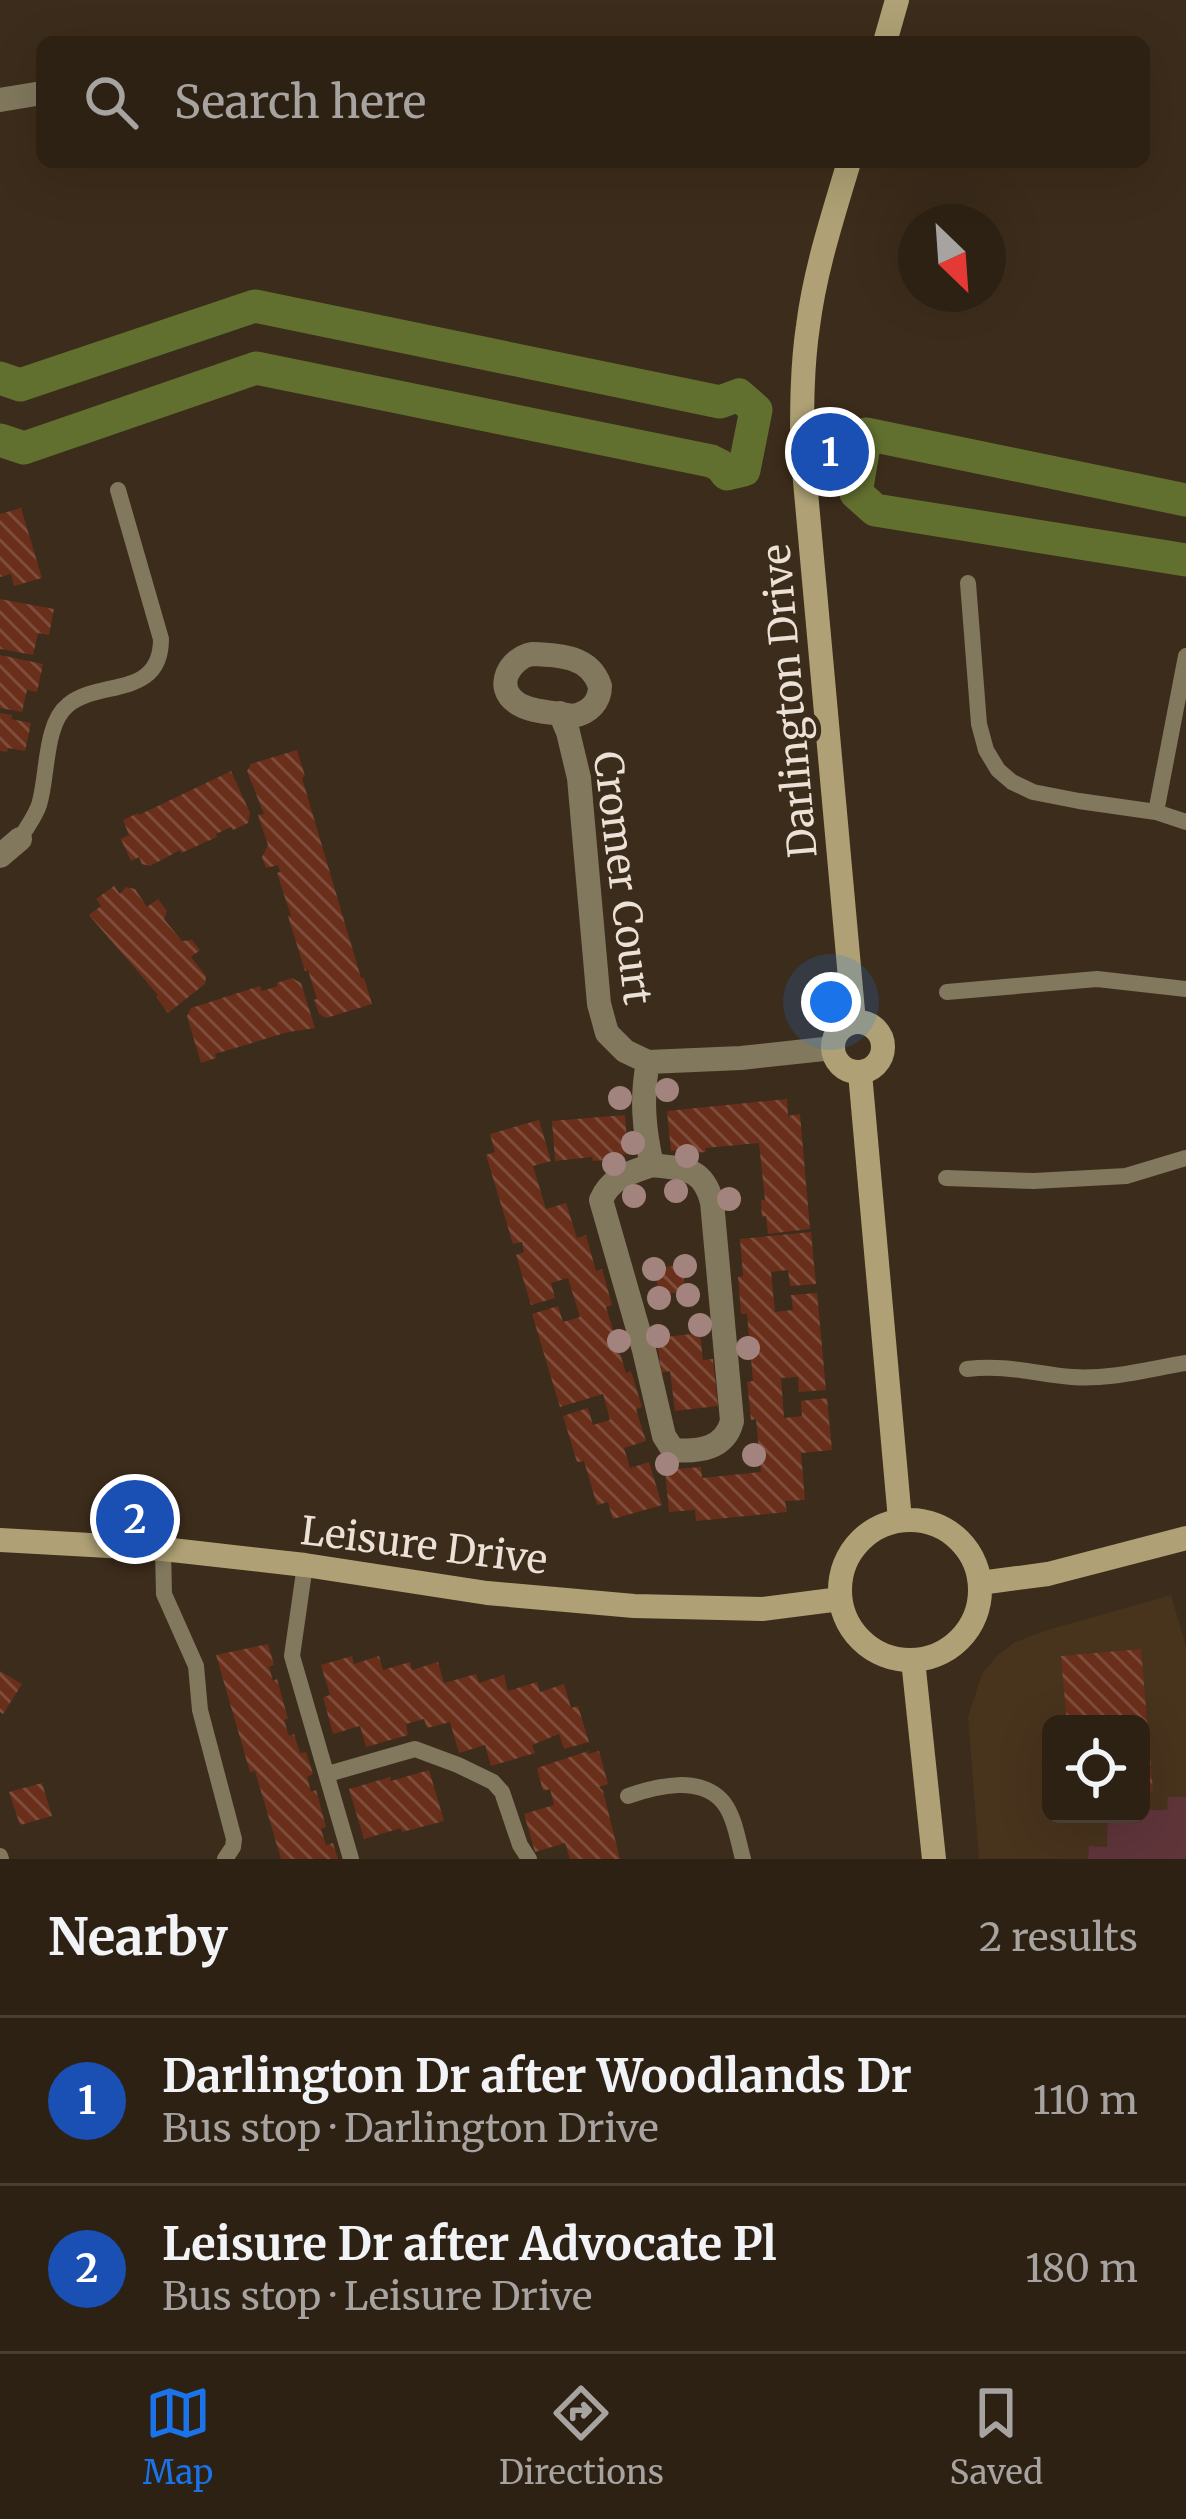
<!DOCTYPE html>
<meta charset="utf-8">
<style>
:root{--surface:#2d2114;--page:#35291d;--text:#f1f3f6;--muted:#a7a3a0;--line:#483e34;--accent:#1a73e8}
body{margin:0;font-family:Merriweather,serif;background:var(--page);color:var(--text)}
.controls{position:absolute;right:36px;bottom:36px;display:grid;overflow:hidden;border-radius:18px;box-shadow:0 12px 48px #0002}
.controls button{width:108px;height:108px;display:grid;place-items:center;padding:0;border:0;border-bottom:3px solid var(--line);background:var(--surface);color:var(--text);font:60px sans-serif}
.compass{position:absolute;left:898px;top:204px;width:108px;height:108px;border-radius:50%;background:var(--surface);box-shadow:0 12px 48px #0002;rotate:155deg}
.you{position:absolute;left:831px;top:1002px;width:42px;height:42px;margin:-30px;border:9px solid #fff;border-radius:50%;background:#1a73e8;box-shadow:0 0 0 18px #1a73e833}
.badge{display:grid;place-items:center;width:78px;height:78px;border-radius:50%;background:var(--accent);color:#fff;font-size:39px;font-weight:700}
.pin{position:absolute;translate:-50% -50%;border:6px solid #fff;box-shadow:0 3px 12px #0006}
.list{margin:0;padding:0;list-style:none}
h2{display:flex;justify-content:space-between;align-items:center;height:156px;margin:0;padding:0 48px;font-size:51px}
h2 small{font-size:39px;font-weight:400;color:var(--muted)}
.list li{display:grid;grid-template-columns:78px 1fr auto;gap:36px;align-items:center;box-sizing:border-box;height:168px;padding:0 48px;border-top:3px solid var(--line)}
.list b{display:block;font-size:45px;white-space:nowrap}
.list p{margin:0;font-size:39px;white-space:nowrap;color:var(--muted)}
.list em{font-size:39px;font-style:normal;color:var(--muted)}
.icon{flex:none;width:66px;height:66px;fill:none;stroke:currentColor;stroke-width:2;stroke-linecap:round;stroke-linejoin:round}
.map{position:relative;flex:none;width:1186px;height:1859px;overflow:hidden}
.search{position:absolute;background:var(--surface);box-shadow:0 12px 48px #0002;left:36px;right:36px;top:36px;height:132px;display:flex;align-items:center;gap:30px;box-sizing:border-box;padding:0 42px;border-radius:18px;color:var(--muted);font-size:45px}
.sheet{height:492px;background:var(--surface)}
nav{display:flex;justify-content:space-around;align-items:center;box-sizing:border-box;height:168px;border-top:3px solid var(--line);background:var(--surface);font-size:33px;color:var(--muted)}
nav a{display:grid;justify-items:center;gap:6px}
nav .on{color:var(--accent)}
.map>svg:first-child{display:block}
</style>
<div class="map">
<svg width="1186" height="1859" viewBox="0 0 1186 1859">
<defs>
<pattern id="building-back-hatch" width="6" height="6" patternUnits="userSpaceOnUse" patternTransform="scale(3)"><rect width="6" height="6" fill="#6a2f1a"/><path d="M-1 5l2 2M0 0l6 6M5-1l2 2" fill="none" stroke="#7f4d3b"/></pattern>
</defs>
<rect width="100%" height="100%" fill="#3c2c1b"/>
<path fill="#48331d" fill-rule="evenodd" d="M1171 1595 1186 1646V1859H979L968 1717 982 1674 998 1655 1015 1642 1047 1630ZM1051 1724H1141V1814H1051Z"/>
<path fill="#5f353a" d="M1168 1797H1186V1859H1088L1089 1846 1107 1847 1108 1814H1141V1810H1167Z"/>
<g fill="none" stroke-linecap="round" stroke-linejoin="round">
<path stroke="#62702f" stroke-width="33" d="M0 378 20 385 255 306 720 402 739 395 756 410 744 470 727 474 721 466 711 461 256 368 24 448 0 440
M1186 500 866 434 856 493 875 510 1186 560"/>
</g>
<path fill="url(#building-back-hatch)" d="M21 508 42 578 14 586 11 574 0 577V514Z
M0 599 54 609 49 635 38 633 33 655 0 649Z
M0 655 43 664 37 692 27 690 22 712 0 708Z
M0 713 12 715 11 719 31 723 25 751 8 748 7 752 0 751Z
M297 750 305 776 302 778 361 978H364L372 1004 326 1018 319 1014 314 1000 317 999 308 970 305 971 288 916H291L277 873 280 872 278 865 266 868 262 857 268 845 258 815 264 814 247 771 251 764Z
M231 771 250 813 248 823 233 830 231 827 216 834 217 837 181 853 180 850 150 866 142 864 139 857 131 861 121 839 129 835 123 820 138 813 139 815Z
M114 886 120 894 126 887 135 889 147 907 158 899 167 911 164 919 182 941 192 940 200 950 191 957 206 976 205 984 168 1013 156 997 158 995 89 915 101 906 96 899Z
M292 978 301 983 315 1028 288 1032 215 1054 216 1058 201 1063 187 1016 191 1008 260 986 262 991 278 986 277 983Z
M787 1099 788 1116 800 1114 810 1229 768 1234 766 1216 762 1217 761 1200H765L759 1143 705 1148 706 1152 691 1153 690 1149 671 1151 667 1111Z
M625 1115 628 1154 608 1156V1160L593 1161 592 1157 555 1161 552 1121Z
M539 1120 551 1161 533 1166 546 1209 566 1203 577 1238 586 1235 596 1271 602 1269 612 1305 606 1307 626 1373 631 1371 642 1407 636 1409 646 1441 624 1448 630 1468 649 1462 662 1505 613 1519 608 1502 597 1505 584 1461 577 1462 563 1416 588 1408 593 1425 610 1420 603 1394 560 1407 532 1314 558 1306 563 1322 580 1317 568 1278 551 1283 555 1298 531 1305 516 1255 524 1252 522 1242 513 1244 486 1155 495 1152 490 1134Z
M811 1232 816 1284 790 1286 788 1270 771 1272 775 1312 793 1310 791 1295 817 1293 826 1390 799 1392 798 1377 781 1378 784 1418 802 1416 801 1401 827 1398 832 1450 801 1453 805 1500 785 1501 787 1512 696 1521 695 1510 669 1512 665 1470 701 1467 702 1478 761 1472 756 1419 751 1420 749 1400 747 1382 753 1381 747 1314H741L740 1300 738 1277 743 1276 740 1239Z
M683 1265 685 1292 658 1294 656 1268Z
M700 1333 703 1360 713 1359 718 1406 675 1411 670 1371 661 1373 657 1338Z
M268 1644 274 1665 269 1667 273 1681 277 1679 288 1719 284 1720 289 1736 294 1734 300 1753 306 1752 313 1774 307 1777 311 1792 316 1790 326 1827 321 1829 326 1845 333 1843 338 1859H281L255 1771 250 1772 216 1655Z
M1141 1649 1153 1791 1141 1792V1724H1067L1061 1656Z
M352 1656 354 1664 379 1656 383 1670 410 1662 412 1670 438 1662 444 1683 476 1674 479 1683 504 1675 508 1691 537 1682 540 1692 564 1684 571 1708 578 1706 589 1742 564 1749 559 1734 532 1745 535 1753 491 1766 485 1745 459 1753 450 1722 427 1728 424 1719 406 1724 408 1735 366 1747 360 1726 333 1734 323 1697 330 1695 321 1665Z
M0 1671 22 1684 3 1714 0 1712Z
M588 1751V1754L599 1751 608 1784 599 1787 603 1791 620 1859H570L565 1843 535 1852 524 1814 554 1805 550 1789 543 1791 537 1768Z
M429 1770 444 1821 402 1832 401 1828 364 1839 349 1789 390 1777 391 1781Z
M42 1783 52 1816 20 1825 9 1792Z"/>
<g fill="none" stroke-linecap="round" stroke-linejoin="round">
<path stroke="#81785d" stroke-width="16" d="M968 583 979 724 986 750 998 770 1012 782 1033 792 1079 801 1156 812 1186 822
M1156 812 1186 656
M20 839C26 828 35 817 39 805 48 777 44 724 68 705 99 679 161 699 161 639L118 490
M947 992 1097 979 1186 989
M946 1178 1034 1181 1126 1176 1186 1158
M967 1369C1007 1364 1034 1374 1072 1377 1109 1380 1149 1369 1186 1363
M163 1549 164 1594 196 1666 200 1710 234 1839 233 1847 225 1859
M305 1565 292 1656 351 1859
M328 1774 415 1749 458 1765 493 1782 502 1792 520 1845 529 1859
M628 1796C657 1786 700 1775 723 1802 735 1817 738 1841 743 1859
M0 1856 1 1859"/>
<path stroke="#81785d" stroke-width="24" d="M0 100 42 93
M532 654C560 655 590 656 600 686 600 702 589 713 573 716 557 712 531 713 517 703 493 687 510 658 532 654Z
M560 713 568 732 579 778 599 1004 607 1033 625 1051 648 1062 741 1058 833 1048
M0 856 20 839
M648 1062C641 1098 644 1130 652 1165
M652 1165C684 1169 703 1167 712 1202L732 1421C725 1449 699 1452 673 1450L664 1436 644 1350 601 1200C611 1177 630 1173 652 1165Z"/>
<path stroke="#afa175" stroke-width="24" d="M885 42 897 0
M849 162C833 216 815 270 808 326 802 366 802 407 802 448L854 1022
M833 1047a25 25 0 1 1 50 0a25 25 0 1 1-50 0Z
M860 1073 900 1520
M840 1590a70 70 0 1 1 140 0a70 70 0 1 1-140 0Z
M0 1540 163 1549 305 1565 487 1593 634 1606 762 1609 840 1599
M980 1583 1048 1574 1186 1538
M913 1660 934 1859"/>
</g>
<g fill="#a2837d">
<circle cx="667" cy="1090" r="12"/>
<circle cx="620" cy="1098" r="12"/>
<circle cx="633" cy="1143" r="12"/>
<circle cx="687" cy="1156" r="12"/>
<circle cx="614" cy="1164" r="12"/>
<circle cx="676" cy="1191" r="12"/>
<circle cx="634" cy="1196" r="12"/>
<circle cx="729" cy="1199" r="12"/>
<circle cx="685" cy="1266" r="12"/>
<circle cx="654" cy="1269" r="12"/>
<circle cx="688" cy="1295" r="12"/>
<circle cx="659" cy="1298" r="12"/>
<circle cx="700" cy="1325" r="12"/>
<circle cx="658" cy="1336" r="12"/>
<circle cx="619" cy="1341" r="12"/>
<circle cx="748" cy="1348" r="12"/>
<circle cx="754" cy="1455" r="12"/>
<circle cx="667" cy="1464" r="12"/>
</g>
<g text-anchor="middle" stroke-width="10" stroke-linejoin="round" paint-order="stroke">
<g font-size="39" fill="#ebe1d6" stroke="#3c2c1b">
<text transform="translate(789 701) rotate(-95)" y="14">Darlington Drive</text>
<text transform="translate(623 878) rotate(83)" y="14">Cromer Court</text>
<text transform="translate(424 1545) rotate(7)" y="14">Leisure Drive</text>
</g>
</g>
</svg>
<div class="controls">
<button><svg class="icon" aria-label="locate" viewBox="0 0 24 24"><circle cx="12" cy="12" r="6"/><path d="M12 2v4M12 18v4M2 12h4M18 12h4"/></svg></button>
</div>
<svg class="compass" viewBox="-18 -18 36 36"><path d="M0-13l5 13h-10z" fill="#e53935"/><path d="M0 13l5-13h-10z" fill="#a7a3a0"/></svg>
<div class="you"></div>
<div class="pin badge" style="left:830px;top:452px;background:#1a4fb4">1</div>
<div class="pin badge" style="left:135px;top:1519px;background:#1a4fb4">2</div>
<div class="search"><svg class="icon" aria-label="search" viewBox="0 0 24 24"><circle cx="10" cy="10" r="6"/><path d="M15 15l6 6"/></svg>Search here</div>
</div>
<section class="sheet">
<h2>Nearby<small>2 results</small></h2>
<ul class="list">
<li><span class="badge" style="background:#1a4fb4">1</span><div><b>Darlington Dr after Woodlands Dr</b><p>Bus stop · Darlington Drive</p></div><em>110 m</em></li>
<li><span class="badge" style="background:#1a4fb4">2</span><div><b>Leisure Dr after Advocate Pl</b><p>Bus stop · Leisure Drive</p></div><em>180 m</em></li>
</ul>
</section>
<nav>
<a class="on"><svg class="icon" aria-label="map" viewBox="0 0 24 24"><path d="M3 6l6-2 6 2 6-2v14l-6 2-6-2-6 2zM9 4v14M15 6v14"/></svg>Map</a>
<a><svg class="icon" aria-label="directions" viewBox="0 0 24 24"><path d="M12 3l9 9-9 9-9-9zM9 14v-3h6M13 9l2 2-2 2"/></svg>Directions</a>
<a><svg class="icon" aria-label="saved" viewBox="0 0 24 24"><path d="M7 4h10v16l-5-4-5 4z"/></svg>Saved</a>
</nav>
